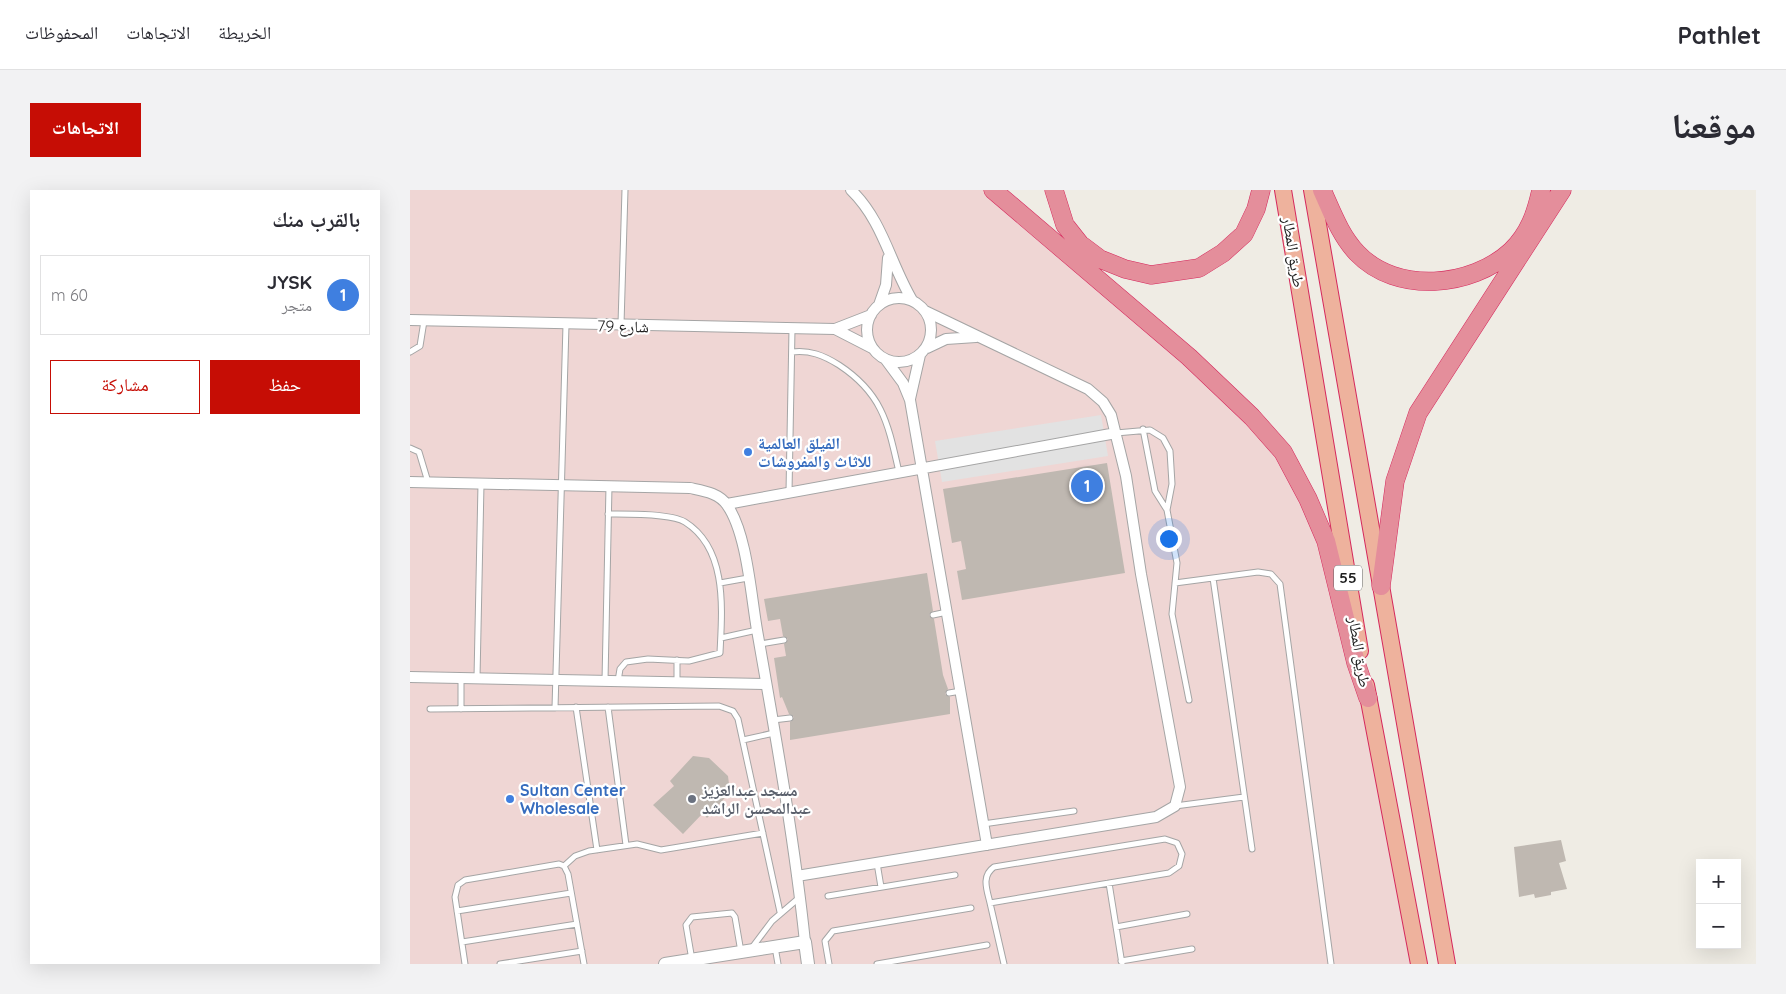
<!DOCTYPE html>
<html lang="ar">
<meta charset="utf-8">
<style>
:root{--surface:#fff;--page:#f2f2f3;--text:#2b2b33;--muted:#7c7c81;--line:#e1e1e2;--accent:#c60d05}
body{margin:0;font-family:Quicksand,"Noto Naskh Arabic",sans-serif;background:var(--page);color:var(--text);direction:rtl}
.controls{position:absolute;right:15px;bottom:15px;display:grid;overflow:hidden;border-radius:0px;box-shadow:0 5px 20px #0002}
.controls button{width:45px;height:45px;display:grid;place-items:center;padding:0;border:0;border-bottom:1px solid var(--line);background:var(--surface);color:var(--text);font:25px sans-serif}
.you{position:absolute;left:758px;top:348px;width:18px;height:18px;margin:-12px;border:4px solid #fff;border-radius:50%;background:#1a73e8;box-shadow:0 0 0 8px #1a73e833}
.badge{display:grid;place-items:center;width:32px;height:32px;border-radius:50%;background:var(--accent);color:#fff;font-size:16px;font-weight:700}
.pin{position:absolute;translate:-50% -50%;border:2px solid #fff;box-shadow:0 1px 5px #0006}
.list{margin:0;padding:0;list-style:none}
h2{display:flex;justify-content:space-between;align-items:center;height:65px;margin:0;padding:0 20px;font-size:21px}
h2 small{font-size:16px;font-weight:400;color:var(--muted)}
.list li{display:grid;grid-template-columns:32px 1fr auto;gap:15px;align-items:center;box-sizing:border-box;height:80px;margin:0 10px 10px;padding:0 10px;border:1px solid var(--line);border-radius:0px}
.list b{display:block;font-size:19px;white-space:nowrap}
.list p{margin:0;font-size:16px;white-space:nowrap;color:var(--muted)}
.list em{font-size:16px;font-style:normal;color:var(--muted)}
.actions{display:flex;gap:10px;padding:15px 20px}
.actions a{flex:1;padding:11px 0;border:1px solid var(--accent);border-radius:0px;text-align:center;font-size:18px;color:var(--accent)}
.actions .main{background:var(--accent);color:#fff}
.map{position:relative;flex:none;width:1346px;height:774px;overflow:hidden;direction:ltr;border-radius:0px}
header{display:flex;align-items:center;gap:30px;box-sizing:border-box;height:70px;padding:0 25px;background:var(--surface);border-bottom:1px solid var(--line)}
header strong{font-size:24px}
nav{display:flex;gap:28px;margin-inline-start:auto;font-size:18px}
.intro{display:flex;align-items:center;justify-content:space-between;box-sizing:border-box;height:120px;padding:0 30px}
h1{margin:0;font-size:35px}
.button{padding:12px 22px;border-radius:0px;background:var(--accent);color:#fff;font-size:18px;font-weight:700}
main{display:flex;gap:30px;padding:0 30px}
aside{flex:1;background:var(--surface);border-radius:0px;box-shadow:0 5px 20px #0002}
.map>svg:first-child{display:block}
</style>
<header>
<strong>Pathlet</strong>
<nav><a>الخريطة</a><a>الاتجاهات</a><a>المحفوظات</a></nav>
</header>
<div class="intro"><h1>موقعنا</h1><a class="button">الاتجاهات</a></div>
<main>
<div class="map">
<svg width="1346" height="774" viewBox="0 0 1346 774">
<rect width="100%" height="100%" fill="#efece4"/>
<path fill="#efd6d4" d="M0 0H583L842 227 916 351 1009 774H0Z"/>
<path fill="#e2e2e2" d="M691 225 698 266 532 292 525 251Z"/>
<path fill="#bfb8b1" d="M697 273 715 383 552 410 547 381 556 379 551 351 542 353 533 299Z
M517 383 523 421 519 425 524 429 533 485 538 499 535 504 540 507V524L380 550V532L384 527 379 524 372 507 370 508 364 468 376 466 374 454 378 449 373 446 370 429 358 431 354 409Z
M283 566 299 568 318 586 320 602 297 628 293 623 273 644 243 615 264 596 260 591Z
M1151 650 1156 671 1149 673 1157 699 1141 702V705L1125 708 1124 704 1109 707 1104 657Z"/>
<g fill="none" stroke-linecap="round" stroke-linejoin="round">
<g stroke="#a5a5a5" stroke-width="7">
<path id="service" d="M211 134 215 0
M0 162 10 156 14 131
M382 162C400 160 413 165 429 175 473 204 478 234 489 282
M733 239 745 301 757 320
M706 243 740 240 753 248 760 261 762 294 757 320 767 373 762 424 779 510
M0 258 9 262 18 292
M379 302 382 139
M198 324C216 324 260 323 275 332 318 359 312 420 310 463L279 471 238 469 216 472 210 479 208 491
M803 388 842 659
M310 393 338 388
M765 393 848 382 861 384 870 394 921 774
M523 425 537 422
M311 448 347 440
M350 454 374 450
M267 470V492
M67 488 71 294
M195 491 199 296
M539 503 551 501
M166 517 187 660
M198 517 216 655
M145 518 156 135
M20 519 309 516 323 521 328 529 370 722
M51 519V488
M363 530 380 528
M333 550 364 543
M765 616 834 607
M573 634 664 621
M755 649 767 653 772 664 769 676 759 683 580 713C577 700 571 686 584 677Z
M467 673 471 697
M154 676 165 666 179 661 227 654 251 660 353 643
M699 693 712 774
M418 706 545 685
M580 713 594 774
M47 721 161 703
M706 737 777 724
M52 752 167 734
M365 757 368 774
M341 759 362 731 390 707
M282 770 276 735 282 727 322 723 325 727 331 762
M711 771 782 759
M55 774 45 707 48 695 55 690 149 674 154 676 158 684 174 774
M90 774 172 761
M419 774 415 751 423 741 561 718
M467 774 577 755"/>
</g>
<g stroke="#a5a5a5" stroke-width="12">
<path id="minor" d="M441 0C473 31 480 73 502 110
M457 140a32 32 0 1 1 64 0a32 32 0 1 1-64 0Z
M469 115 476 95 478 68
M0 130 425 139 461 125
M425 139 462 158
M517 158 536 149 566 147
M476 170 493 193 500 210 577 655
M500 209 510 165
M0 292 280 298C294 301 309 303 317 315 337 343 341 406 347 440 365 543 384 647 395 752
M317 314 706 243
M0 487 356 494
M387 686 746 627 765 616 770 597 731 384 716 286 701 225 693 212 678 199 515 121"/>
</g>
<g stroke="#a5a5a5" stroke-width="14">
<path id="tertiary" d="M255 774 395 752 398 774"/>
</g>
<g stroke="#d5295d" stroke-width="18">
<path id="trunk" d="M873 0 950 461
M902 0 1037 774
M956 495 1009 774"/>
</g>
<g stroke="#d5295d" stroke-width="19">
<path id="motorway" d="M583 0 779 167 842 227 873 262 898 309 916 351 946 473 958 508
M644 0 655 35 670 54 690 69 715 79 741 85 789 78 813 63 834 44 846 19 851 0
M912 0C922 22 930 45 947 63 987 105 1062 97 1101 61 1119 44 1126 23 1131 0
M971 396 985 291 1008 223 1152 0"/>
</g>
<use href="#service" stroke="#fff" stroke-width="5"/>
<use href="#minor" stroke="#fff" stroke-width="10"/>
<use href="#tertiary" stroke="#fff" stroke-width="12"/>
<use href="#trunk" stroke="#eeb29d" stroke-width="16"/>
<use href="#motorway" stroke="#e48e9b" stroke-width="18"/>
</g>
<g fill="#3f7fe0" stroke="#fff" stroke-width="2">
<circle cx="338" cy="262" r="5"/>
<circle cx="100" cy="609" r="5"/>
</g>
<circle fill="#6b7280" stroke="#fff" stroke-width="2" cx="282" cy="609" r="5"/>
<g text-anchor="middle" stroke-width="4.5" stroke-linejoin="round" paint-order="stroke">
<rect fill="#fff" stroke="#626262" stroke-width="1" x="924" y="375.5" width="28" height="25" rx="4"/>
<g font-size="15" font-weight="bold" fill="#1e1e1e">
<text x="938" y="393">55</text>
</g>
<g font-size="16" fill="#1e1e1e" stroke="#fff">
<text transform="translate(884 62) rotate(81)" y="6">طريق المطار</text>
<text transform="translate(213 136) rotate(1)" y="6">شارع 79</text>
<text transform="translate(950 462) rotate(81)" y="6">طريق المطار</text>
</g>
<g font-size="16" font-weight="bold" fill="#366cbe" stroke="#fff" text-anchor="start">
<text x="348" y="259">الفيلق العالمية<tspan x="348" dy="18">للاثاث والمفروشات</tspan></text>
<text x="110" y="606">Sultan Center<tspan x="110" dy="18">Wholesale</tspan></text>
</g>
<g font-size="16" font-weight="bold" fill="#5b616d" stroke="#fff" text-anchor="start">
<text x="292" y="606">مسجد عبدالعزيز<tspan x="292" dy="18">عبدالمحسن الراشد</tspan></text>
</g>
</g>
</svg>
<div class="controls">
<button>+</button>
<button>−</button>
</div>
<div class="you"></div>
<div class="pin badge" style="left:677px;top:296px;background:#3f7fe0">1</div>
</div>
<aside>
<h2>بالقرب منك<small></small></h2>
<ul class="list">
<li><span class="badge" style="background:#3f7fe0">1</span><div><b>JYSK</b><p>متجر</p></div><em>60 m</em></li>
</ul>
<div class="actions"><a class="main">حفظ</a><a>مشاركة</a></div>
</aside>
</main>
